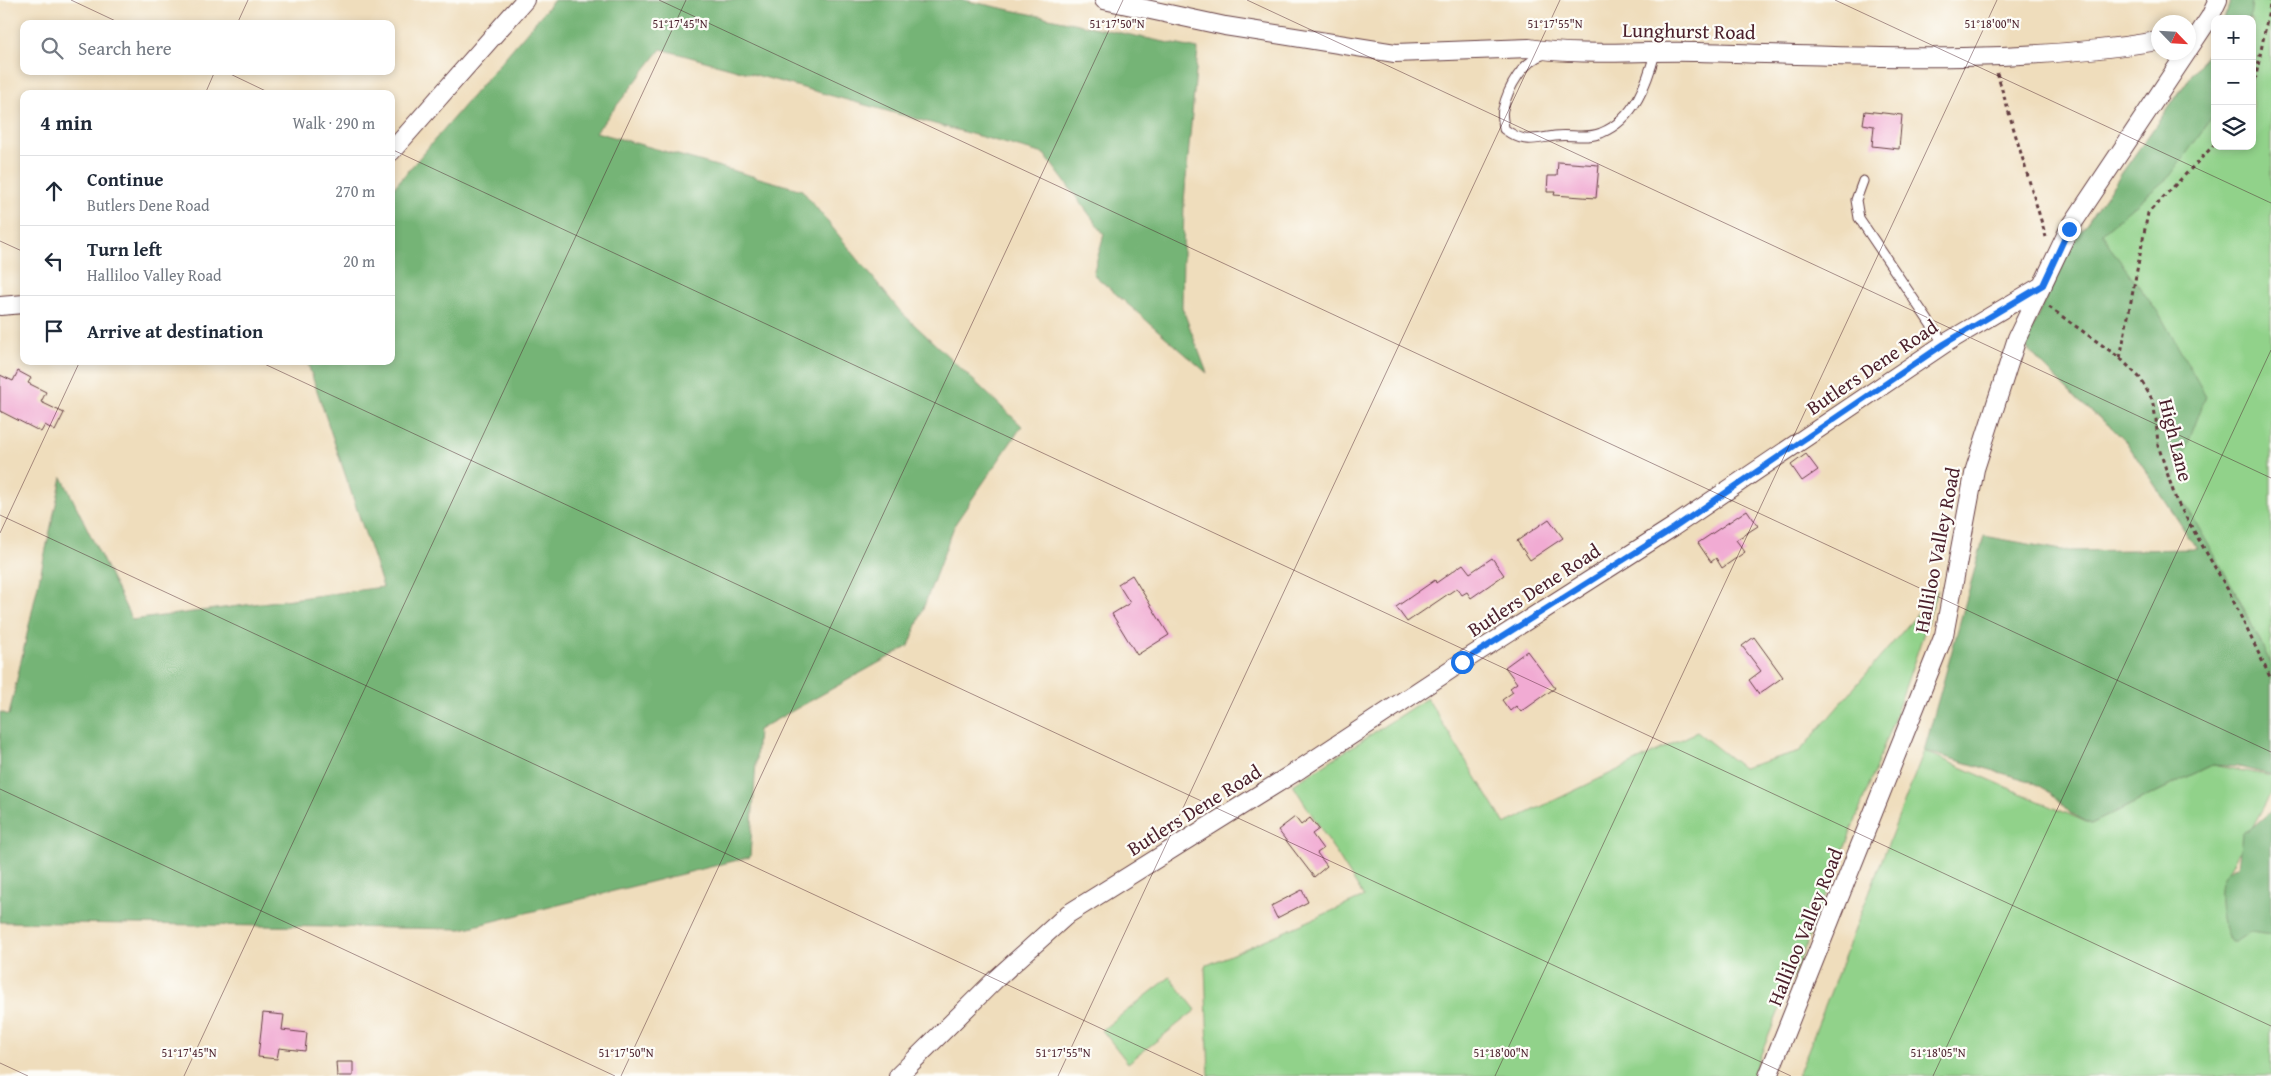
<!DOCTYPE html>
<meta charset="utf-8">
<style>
:root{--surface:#fff;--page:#f6f6f7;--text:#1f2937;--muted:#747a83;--line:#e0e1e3}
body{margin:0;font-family:"Gentium Book Plus",serif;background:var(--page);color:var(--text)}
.controls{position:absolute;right:15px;top:15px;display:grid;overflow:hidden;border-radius:10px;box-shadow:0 2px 8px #0003}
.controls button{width:45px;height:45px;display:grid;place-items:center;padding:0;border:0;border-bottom:1px solid var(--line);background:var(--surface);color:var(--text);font:25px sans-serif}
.compass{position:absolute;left:2151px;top:15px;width:45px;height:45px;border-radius:50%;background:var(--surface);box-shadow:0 2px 8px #0003;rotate:115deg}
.stop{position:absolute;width:15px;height:15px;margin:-11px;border:4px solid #1a73e8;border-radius:50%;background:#fff}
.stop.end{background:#1a73e8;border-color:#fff;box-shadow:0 1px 5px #0008}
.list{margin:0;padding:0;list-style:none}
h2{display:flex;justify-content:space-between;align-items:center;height:65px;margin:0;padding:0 20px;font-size:21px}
h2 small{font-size:16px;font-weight:400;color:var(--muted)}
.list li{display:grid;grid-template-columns:32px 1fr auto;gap:15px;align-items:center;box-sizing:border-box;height:70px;padding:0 20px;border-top:1px solid var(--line)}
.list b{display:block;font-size:19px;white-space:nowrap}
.list p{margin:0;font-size:16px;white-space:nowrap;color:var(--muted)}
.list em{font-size:16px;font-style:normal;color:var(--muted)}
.icon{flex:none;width:28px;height:28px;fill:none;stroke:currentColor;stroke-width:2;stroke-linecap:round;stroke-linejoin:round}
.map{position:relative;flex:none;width:2271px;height:1076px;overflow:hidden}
.search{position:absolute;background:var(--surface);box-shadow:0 2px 8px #0003;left:20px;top:20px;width:375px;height:55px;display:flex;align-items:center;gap:12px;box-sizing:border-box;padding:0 18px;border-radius:10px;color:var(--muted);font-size:19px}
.panel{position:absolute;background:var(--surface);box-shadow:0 2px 8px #0003;left:20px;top:90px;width:375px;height:275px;border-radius:10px}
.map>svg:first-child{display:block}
</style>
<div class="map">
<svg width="2271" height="1076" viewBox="0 0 2271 1076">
<rect width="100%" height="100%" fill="#fdfcf7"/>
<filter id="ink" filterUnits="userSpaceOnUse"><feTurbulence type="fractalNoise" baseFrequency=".02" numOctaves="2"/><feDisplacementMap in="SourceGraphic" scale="10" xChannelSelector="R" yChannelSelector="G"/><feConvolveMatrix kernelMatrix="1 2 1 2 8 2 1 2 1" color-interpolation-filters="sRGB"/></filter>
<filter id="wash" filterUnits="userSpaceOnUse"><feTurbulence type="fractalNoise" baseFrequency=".0096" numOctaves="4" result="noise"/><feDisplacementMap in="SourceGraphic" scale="20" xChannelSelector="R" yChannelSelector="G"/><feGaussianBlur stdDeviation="1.12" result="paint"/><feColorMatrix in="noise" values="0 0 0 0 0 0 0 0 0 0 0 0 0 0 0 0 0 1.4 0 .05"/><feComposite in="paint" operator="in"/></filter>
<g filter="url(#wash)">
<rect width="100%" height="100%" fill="#efddbc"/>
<path fill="#91d28a" stroke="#6e785a" d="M2231 0H2271V664L2234 589 2197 549 2127 443 2111 427 2076 399 2025 346 2044 302 2078 235 2210 49 2215 39V146H2252V19H2224Z
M1938 590C1885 755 1818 916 1752 1076H1209L1205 966 1364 897 1293 785 1427 698 1505 824 1697 732 1743 768 1800 751Z
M1924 751 2091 824 2212 765 2271 776V793L2229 870 2228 939 2271 923V1076H1798Z
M1170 977 1196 1010 1128 1063 1102 1030Z"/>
<path fill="#74b476" stroke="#5f6a50" d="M554 0H963L1198 49 1184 201 1182 307 1207 373 1093 274 1104 234 1044 154 661 49 596 132 802 190 900 311 1022 426 955 524 909 646 758 730 750 857 462 929 0 922V712L9 715 62 477 132 620 383 587 307 361H391V191Z
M2231 0H2252L2250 19H2224Z
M2215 39V114L2170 176 2102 233 2112 250 2160 315 2206 396 2174 480 2181 497 2234 589 2271 664V775L2239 767 2212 765 2091 824 2070 813 2051 793 2030 781 1924 751 1984 536 2067 551 2197 549 2127 443 2111 427 2076 399 2025 346 2044 302 2078 235 2210 49Z
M2271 811V935L2250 932 2235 942H2231C2221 930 2216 890 2223 877 2227 871 2232 869 2238 866L2242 834 2245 830H2249Z"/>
<g id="blocks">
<path fill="#f1abd3" d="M1865 111 1902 115 1899 149 1872 146 1874 126 1863 124Z
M1558 162 1599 165 1596 198 1554 195 1555 192H1547L1548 176H1557Z
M18 371 31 378 28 383 46 392 41 402 64 413 55 431 45 425 41 432 0 411V375L13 381Z
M1806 454 1818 470 1802 481 1791 465Z
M1747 510 1758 526 1736 540 1745 552 1722 568 1716 558 1711 562 1698 543Z
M1549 519 1563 538 1530 560 1517 541Z
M1492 558 1504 575 1471 598 1467 592 1462 595 1457 588 1407 622 1396 607 1435 580 1436 583 1463 564 1470 573Z
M1132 575 1169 635 1137 655 1112 614 1130 603 1118 584Z
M1754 637 1783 677 1759 694 1749 680 1761 671 1742 646Z
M1527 651 1555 688 1521 712 1516 706 1510 711 1502 700 1513 692 1510 688 1517 683 1505 667Z
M1295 817 1301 825 1310 818 1319 829 1312 834 1323 849 1317 853 1327 866 1314 877 1278 830Z
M1302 890 1308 902 1277 918 1271 906Z
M263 1013 284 1015 282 1030 307 1033 305 1051 279 1048 277 1059 258 1057Z
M336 1062H353V1076H337Z"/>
</g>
</g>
<g filter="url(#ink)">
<use href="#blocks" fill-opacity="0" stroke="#633c41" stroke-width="1"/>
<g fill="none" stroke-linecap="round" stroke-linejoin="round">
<g stroke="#633c41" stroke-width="11">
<path id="service" d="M1545 54C1523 60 1508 88 1503 109 1501 115 1504 123 1504 129 1525 144 1531 139 1555 136 1569 134 1588 139 1601 133 1635 119 1647 83 1656 50
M1863 181 1856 200 1859 218 1944 344"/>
</g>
<g stroke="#633c41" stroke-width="20">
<path id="minor" d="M1104 0 1225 26 1395 53 1529 48C1583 57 1644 50 1699 52 1851 56 2008 66 2158 41
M2188 50 2210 17 2218 0
M391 152 525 0
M0 306 24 304
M898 1076 996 979 1068 914 1300 769 1462 662 1673 527 1944 344 2043 285
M1768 1076 1944 635 1975 469 2017 338 2069 229 2187 52"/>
</g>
<path stroke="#633c41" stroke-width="3" stroke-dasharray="4 4" stroke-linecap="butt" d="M1997 73 2046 237
M2252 96 2271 0
M2049 307 2120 358 2140 378 2152 399 2156 419 2158 445 2176 500 2228 590 2271 679
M2120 358 2148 213 2215 144"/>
<use href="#service" stroke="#fff" stroke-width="9"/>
<use href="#minor" stroke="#fff" stroke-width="18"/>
</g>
</g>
<g fill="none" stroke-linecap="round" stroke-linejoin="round" filter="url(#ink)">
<path stroke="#1a73e8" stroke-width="6" d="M1462 662 1674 528 1944 344 2043 285 2069 229"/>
</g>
<path fill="none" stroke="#4a1f2b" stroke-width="1" stroke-opacity="0.45" d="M71 0 122 24M659 0 2271 752M1247 0 2271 478M1835 0 2271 203M237 24 248 0M224 71 272 94M205 94 215 71M391 149 2271 1026M0 241 24 252M258 361 1791 1076M0 515 1203 1076M0 533 80 361M0 789 615 1076M0 1063 28 1076M184 1076 686 0M621 1076 1123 0M1058 1076 1560 0M1495 1076 1997 0M1933 1076 2271 350"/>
<g text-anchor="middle" stroke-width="4.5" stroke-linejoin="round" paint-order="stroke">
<g font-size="20" fill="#4a1f2b" stroke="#fdfcf7">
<text transform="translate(1689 31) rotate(1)" y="7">Lunghurst Road</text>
<text transform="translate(1872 367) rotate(-34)" y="7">Butlers Dene Road</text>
<text transform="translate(2176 440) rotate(76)" y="7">High Lane</text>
<text transform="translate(1937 550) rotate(-79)" y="7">Halliloo Valley Road</text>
<text transform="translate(1534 590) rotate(-33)" y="7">Butlers Dene Road</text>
<text transform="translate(1194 810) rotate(-32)" y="7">Butlers Dene Road</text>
<text transform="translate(1805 927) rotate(-68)" y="7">Halliloo Valley Road</text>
</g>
</g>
<g font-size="12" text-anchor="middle" fill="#4a1f2b" stroke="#fdfcf7" stroke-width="4.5" stroke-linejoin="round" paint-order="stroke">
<text x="680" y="28">51°17'45"N</text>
<text x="1117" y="28">51°17'50"N</text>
<text x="1555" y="28">51°17'55"N</text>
<text x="1992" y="28">51°18'00"N</text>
<text x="189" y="1057">51°17'45"N</text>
<text x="626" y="1057">51°17'50"N</text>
<text x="1063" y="1057">51°17'55"N</text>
<text x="1501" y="1057">51°18'00"N</text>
<text x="1938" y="1057">51°18'05"N</text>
</g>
</svg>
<div class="controls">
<button>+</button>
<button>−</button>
<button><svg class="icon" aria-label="layers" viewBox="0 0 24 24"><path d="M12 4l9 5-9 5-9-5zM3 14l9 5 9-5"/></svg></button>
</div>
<svg class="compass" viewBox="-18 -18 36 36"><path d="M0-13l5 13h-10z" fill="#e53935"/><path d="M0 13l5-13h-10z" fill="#747a83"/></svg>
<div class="stop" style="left:1462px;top:662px"></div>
<div class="stop end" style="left:2069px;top:229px"></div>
<div class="search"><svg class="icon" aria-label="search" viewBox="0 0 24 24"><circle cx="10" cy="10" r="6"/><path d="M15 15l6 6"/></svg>Search here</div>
<section class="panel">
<h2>4 min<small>Walk · 290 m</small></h2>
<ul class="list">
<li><svg class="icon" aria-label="ahead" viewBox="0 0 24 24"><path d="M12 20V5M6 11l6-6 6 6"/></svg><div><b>Continue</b><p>Butlers Dene Road</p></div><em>270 m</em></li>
<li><svg class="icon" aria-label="left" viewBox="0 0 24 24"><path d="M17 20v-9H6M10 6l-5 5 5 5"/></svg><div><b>Turn left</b><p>Halliloo Valley Road</p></div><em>20 m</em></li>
<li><svg class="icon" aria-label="arrive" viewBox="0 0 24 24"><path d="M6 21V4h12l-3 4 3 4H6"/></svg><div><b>Arrive at destination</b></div></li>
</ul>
</section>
</div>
